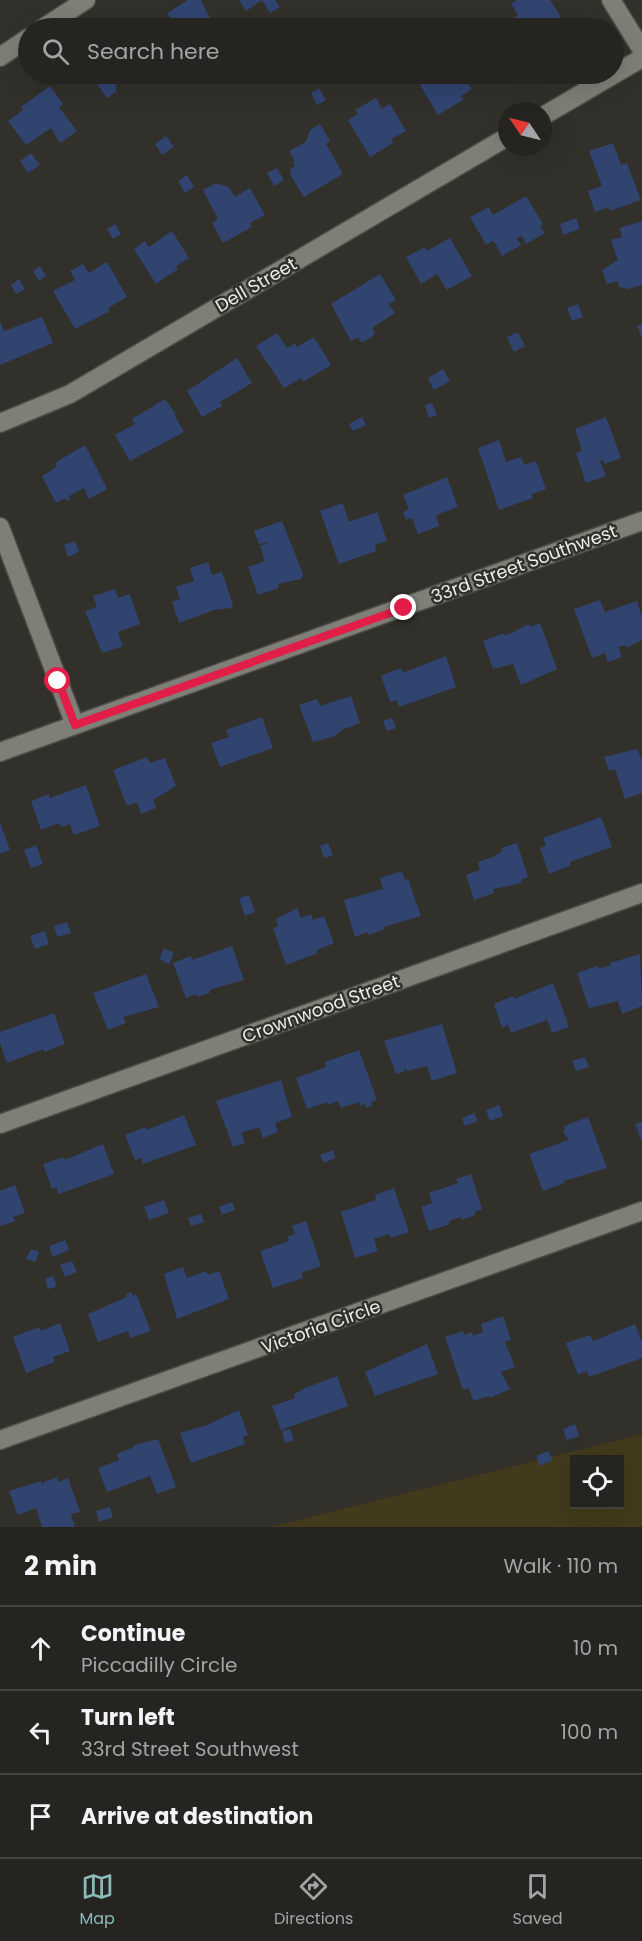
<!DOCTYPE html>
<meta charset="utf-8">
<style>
:root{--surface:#252420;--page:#2d2c29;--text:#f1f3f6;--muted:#a3a4a5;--line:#42413e;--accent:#8bbbb9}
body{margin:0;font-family:Poppins,sans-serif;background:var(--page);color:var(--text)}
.controls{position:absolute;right:18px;bottom:18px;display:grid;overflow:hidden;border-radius:0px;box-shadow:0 6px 24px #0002}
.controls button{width:54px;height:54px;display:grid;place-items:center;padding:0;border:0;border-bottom:2px solid var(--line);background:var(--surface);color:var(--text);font:30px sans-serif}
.compass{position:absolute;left:498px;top:102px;width:54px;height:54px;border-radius:50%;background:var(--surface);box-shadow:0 6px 24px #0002;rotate:305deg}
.stop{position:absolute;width:18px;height:18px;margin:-14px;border:4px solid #e11d48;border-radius:50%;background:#fff}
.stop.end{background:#e11d48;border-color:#fff;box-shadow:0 2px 6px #0008}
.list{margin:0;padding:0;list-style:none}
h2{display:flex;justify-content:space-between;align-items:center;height:78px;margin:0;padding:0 24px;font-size:26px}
h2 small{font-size:20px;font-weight:400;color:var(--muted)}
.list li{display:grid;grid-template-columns:39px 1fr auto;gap:18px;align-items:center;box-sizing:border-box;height:84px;padding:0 24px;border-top:2px solid var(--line)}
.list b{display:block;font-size:22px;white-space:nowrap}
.list p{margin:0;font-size:20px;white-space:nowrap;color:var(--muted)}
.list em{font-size:20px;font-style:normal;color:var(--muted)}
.icon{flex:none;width:33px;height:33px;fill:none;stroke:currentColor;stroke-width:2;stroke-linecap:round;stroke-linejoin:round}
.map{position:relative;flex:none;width:642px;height:1527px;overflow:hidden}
.search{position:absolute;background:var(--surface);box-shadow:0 6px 24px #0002;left:18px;right:18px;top:18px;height:66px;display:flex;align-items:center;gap:15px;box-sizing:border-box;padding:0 21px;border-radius:33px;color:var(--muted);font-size:22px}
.sheet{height:330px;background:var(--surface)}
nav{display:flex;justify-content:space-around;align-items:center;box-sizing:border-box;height:84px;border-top:2px solid var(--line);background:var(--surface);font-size:16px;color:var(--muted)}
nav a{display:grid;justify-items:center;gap:3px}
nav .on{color:var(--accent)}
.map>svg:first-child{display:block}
</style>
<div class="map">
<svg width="642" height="1527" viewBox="0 0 642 1527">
<rect width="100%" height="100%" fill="#31302b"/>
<path fill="#423a1b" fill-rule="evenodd" d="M642 1434V1527H271ZM574 1460H620V1504H574Z"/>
<path fill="#314470" d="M188 0H201L215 28H158L156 27 170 18 167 13Z
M239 0H275L280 7 270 13 262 0 246 11Z
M517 0H550L568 28H507L505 24 518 15 511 4Z
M90 74H133L115 86 117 91 107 98Z
M428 74H462L472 89 461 96 463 100 438 115 417 80Z
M50 86 63 104 59 107 77 131 60 143 51 128 26 145 8 121 23 110 21 107Z
M319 88 326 100 317 105 311 93Z
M376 98 382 109 390 104 406 131 391 139 393 143 370 157 348 120 358 114 355 110Z
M320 124 330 141 326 144 343 174 304 197 291 176 290 169 295 166 293 163 295 162 289 151 306 142 310 130Z
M166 136 174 147 162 155 155 144Z
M613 143 621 165 627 163 641 200 610 211 609 207 595 212 588 191 602 186 589 151Z
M31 153 40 165 28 173 20 161Z
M277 168 284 180 274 186 267 173Z
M187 175 194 187 185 193 178 181Z
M216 183 229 187 235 197 250 188 265 215 250 223 252 227 223 243 212 223 218 219 203 190Z
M526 196 543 224 540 226 545 233 526 244 522 236 517 238 521 245 502 256 495 243 492 241 486 245 470 217 489 207 493 215Z
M576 218 580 229 563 235 560 224Z
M642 221V285L628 289 619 287 617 281 607 284 602 270 618 260 611 240 622 237 620 228Z
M115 224 121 234 113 239 107 229Z
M172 231 189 258 176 266 178 269 156 284 134 249 145 241 149 247Z
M450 238 472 276 447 290 437 274 421 284 406 257 425 247 427 251Z
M107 262 127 297 108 308 110 311 75 329 53 291 75 280 70 271 83 264 89 273Z
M40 266 46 276 39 281 33 271Z
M380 274 396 300 389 304 395 313 372 328 375 333 373 336 365 341 361 342 358 337 351 341 331 304Z
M19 279 25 289 16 294 11 285Z
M578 304 583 317 572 321 567 308Z
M42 317 53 343 0 365V321L4 331Z
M642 324V338L637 326Z
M518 332 525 346 514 352 507 337Z
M277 333 287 348 295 343 297 347 314 337 331 365 303 382 301 378 284 388 256 346Z
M237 358 252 383 220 402 222 406 202 417 187 391Z
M443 369 450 381 434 390 428 378Z
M165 399 176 414 174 415 184 432 130 461 115 435 135 424 132 419Z
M432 403 437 415 429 418 425 405Z
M362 417 366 425 353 431 349 424Z
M606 417 621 458 605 464 603 460 600 461 606 476 586 483 576 453 582 451 575 429Z
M499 440 506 462 521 457 524 465 536 461 546 489 532 494 533 498 499 510 478 448Z
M85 445 107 489 89 499 84 488 69 496 70 499 67 501 65 498 56 503 42 476 57 467 55 463Z
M447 477 458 507 436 515 439 526 418 534 412 518 406 520 403 512 409 509 403 495Z
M343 503 349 522 377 512 387 541 375 545 376 551 339 564 320 511Z
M282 521 303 574 301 579 278 584 279 588 258 595 248 567 265 561 260 546 271 542 259 544 254 531Z
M75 541 79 552 68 557 64 545Z
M208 562 212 575 222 572 233 605 231 608 214 610 179 623 172 602 180 599 176 587 194 581 190 568Z
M115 589 118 598 130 594 140 624 118 632 123 646 102 653 85 611 97 607 93 596Z
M600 600 605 612 637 601 642 616V640L626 648 625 645 618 647 622 657 608 662 605 653 592 658 574 609Z
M540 623 557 669 521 685 513 664 493 669 483 641 504 633 505 636 529 624 530 627Z
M446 656 456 687 399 707 397 700 390 702 381 676 401 668 403 673Z
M351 696 360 723 342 730 335 736 313 742 299 705 317 699 320 706Z
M262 717 273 748 220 767 211 743 229 737 226 730Z
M392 718 396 728 387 731 383 721Z
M637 749 642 760V793L625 799 615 769 609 771 604 757Z
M147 757 150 763 165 758 176 786 153 800 156 808 141 814 137 802 127 806 113 770Z
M86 785 100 826 74 835 70 824 61 827 59 823 41 830 31 801 49 794 50 798Z
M601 817 612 847 570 862 571 865 549 874 540 848 546 846 543 838Z
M0 823 10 850 0 854Z
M328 843 333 855 324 858 320 846Z
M517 843 528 877 521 880 522 883 493 889 494 893 474 900 466 875 480 870 478 862 495 856 502 851 501 848Z
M36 845 43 864 31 868 24 850Z
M402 871 405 880 408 879 421 916 384 927 385 929 369 935 368 932 355 937 344 900 383 889 380 878Z
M249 895 255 912 245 916 239 898Z
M297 908 301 918 311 914 313 920 324 916 334 943 317 950 318 953 286 965 273 928 278 926 276 919Z
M67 922 71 933 57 937 54 926Z
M45 931 49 944 35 949 30 936Z
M232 946 244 980 209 990 210 993 197 997 196 994 186 998 173 963 191 956 192 960Z
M164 948 174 953 169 964 159 959Z
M640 954 642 1006 622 1014 618 1001 589 1008 577 973 597 966 598 969 611 965 610 963Z
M146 974 159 1007 123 1017 126 1023 108 1030 93 993Z
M553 983 569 1027 552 1033 547 1020 511 1033 508 1025 502 1028 494 1004 513 996 514 999Z
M54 1013 65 1044 44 1052 43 1049 7 1063 0 1043V1032Z
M442 1024 457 1073 432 1081 427 1066 407 1071 403 1066 405 1071 396 1074 384 1041Z
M359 1050 377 1100 371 1102 372 1106 366 1108 365 1104 360 1106 359 1102 341 1108 338 1101 328 1105 327 1102 307 1109 296 1078 326 1067 325 1062Z
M585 1057 589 1067 576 1071 572 1061Z
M281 1080 292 1117 275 1123 278 1132 263 1138 259 1127 241 1133 245 1143 233 1147 216 1101Z
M499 1105 503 1116 490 1121 486 1110Z
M474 1113 478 1121 465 1126 462 1118Z
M184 1115 196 1145 143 1164 141 1158 135 1160 125 1135 146 1127 147 1130Z
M588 1117 607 1168 564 1181 565 1183 543 1191 529 1154 569 1140 563 1131 565 1130 564 1126Z
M642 1122V1142L635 1124Z
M103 1144 114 1174 59 1194 56 1187 52 1189 43 1164 64 1157 65 1160Z
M333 1150 335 1158 324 1163 320 1155Z
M471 1174 482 1209 475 1212V1215L462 1220 461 1217 449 1221 450 1224 429 1231 421 1207 432 1203 429 1193 458 1183 456 1179Z
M15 1185 25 1213 13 1217 15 1221 0 1226V1191Z
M394 1188 409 1232 391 1238 389 1234 374 1239 378 1251 355 1258 341 1212 376 1200 375 1195Z
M164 1200 169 1213 149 1220 144 1207Z
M232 1202 235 1210 222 1215 219 1207Z
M201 1214 204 1222 191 1226 188 1218Z
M306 1221 321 1266 301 1273 303 1278 273 1288 260 1251 289 1241 287 1237 295 1234 292 1226Z
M65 1240 69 1250 53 1257 49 1246Z
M31 1249 39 1252 35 1262 26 1259Z
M72 1261 77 1272 65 1277 60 1265Z
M183 1267 187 1278 206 1271 208 1275 219 1271 229 1299 177 1319 164 1274Z
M53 1276 57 1287 48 1289 45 1279Z
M131 1292 133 1296 136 1294 151 1331 130 1338 128 1331 98 1342 88 1314 127 1297 126 1294Z
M503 1316 511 1340 505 1342 515 1367 501 1372 510 1389 490 1398 489 1396 473 1401 469 1388 463 1390 445 1337 463 1331 464 1335 472 1332 473 1336 483 1332 481 1324Z
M60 1323 70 1351 53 1357 55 1362 26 1373 13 1337 39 1327 41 1331Z
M635 1324 642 1342V1358L589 1377 587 1371 578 1375 566 1343 590 1335 593 1341Z
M427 1344 438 1374 375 1396 365 1372Z
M337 1376 348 1406 281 1430 272 1406 295 1398 294 1394 305 1388Z
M239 1410 248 1435 243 1437 245 1444 191 1463 180 1433 207 1425Z
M575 1424 579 1436 567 1440 563 1429Z
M290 1429 294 1440 285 1443 282 1431Z
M158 1439 176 1487 157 1494 150 1476 107 1492 98 1468 119 1460 117 1454 134 1447V1445Z
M548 1451 553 1460 540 1466 536 1456Z
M57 1477 58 1482 68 1478 80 1512 71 1514 75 1527H42L36 1508 18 1515 9 1491 41 1481 42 1486 44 1482Z
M110 1507 113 1517 99 1522 96 1511Z"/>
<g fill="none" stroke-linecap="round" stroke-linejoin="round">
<g stroke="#4c4b46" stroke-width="21">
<path id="minor" d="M611 0 642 50
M43 28 86 0
M0 57 28 38
M543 116 642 58
M0 423 70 394 507 137
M0 527 75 725
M0 752 642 521
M0 1124 642 893
M0 1440 642 1211"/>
</g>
<use href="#minor" stroke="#7f7e77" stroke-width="18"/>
</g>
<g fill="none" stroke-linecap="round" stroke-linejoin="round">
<path stroke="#e11d48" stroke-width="8" d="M58 681 75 725 404 608"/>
</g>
<g text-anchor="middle" stroke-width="5" stroke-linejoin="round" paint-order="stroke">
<g font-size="18" fill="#ecebe7" stroke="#31302b">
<text transform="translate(256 285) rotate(-30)" y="6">Dell Street</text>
<text transform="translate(524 564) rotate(-20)" y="6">33rd Street Southwest</text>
<text transform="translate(321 1009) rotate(-20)" y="6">Crownwood Street</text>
<text transform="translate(321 1327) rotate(-20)" y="6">Victoria Circle</text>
</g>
</g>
</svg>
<div class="controls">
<button><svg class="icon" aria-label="locate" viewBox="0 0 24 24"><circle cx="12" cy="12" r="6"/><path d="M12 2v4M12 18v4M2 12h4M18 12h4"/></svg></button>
</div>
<svg class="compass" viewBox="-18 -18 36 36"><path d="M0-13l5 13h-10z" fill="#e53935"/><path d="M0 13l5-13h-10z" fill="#a3a4a5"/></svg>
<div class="stop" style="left:58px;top:681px"></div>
<div class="stop end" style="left:404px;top:608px"></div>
<div class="search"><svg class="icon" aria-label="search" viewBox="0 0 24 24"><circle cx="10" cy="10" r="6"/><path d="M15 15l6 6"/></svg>Search here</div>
</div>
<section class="sheet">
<h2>2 min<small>Walk · 110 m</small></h2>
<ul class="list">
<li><svg class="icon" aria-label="ahead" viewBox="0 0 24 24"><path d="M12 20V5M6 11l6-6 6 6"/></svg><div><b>Continue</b><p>Piccadilly Circle</p></div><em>10 m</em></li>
<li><svg class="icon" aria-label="left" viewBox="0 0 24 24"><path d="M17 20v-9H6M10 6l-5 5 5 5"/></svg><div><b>Turn left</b><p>33rd Street Southwest</p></div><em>100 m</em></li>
<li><svg class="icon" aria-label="arrive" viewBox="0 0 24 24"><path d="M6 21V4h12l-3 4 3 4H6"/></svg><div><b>Arrive at destination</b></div></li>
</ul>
</section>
<nav>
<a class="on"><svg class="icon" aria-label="map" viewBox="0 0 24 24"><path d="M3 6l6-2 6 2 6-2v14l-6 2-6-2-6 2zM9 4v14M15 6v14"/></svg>Map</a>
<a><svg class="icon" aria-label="directions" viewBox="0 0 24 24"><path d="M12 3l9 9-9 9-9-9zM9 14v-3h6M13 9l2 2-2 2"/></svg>Directions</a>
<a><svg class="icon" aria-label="saved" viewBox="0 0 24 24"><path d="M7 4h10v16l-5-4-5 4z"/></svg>Saved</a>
</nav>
